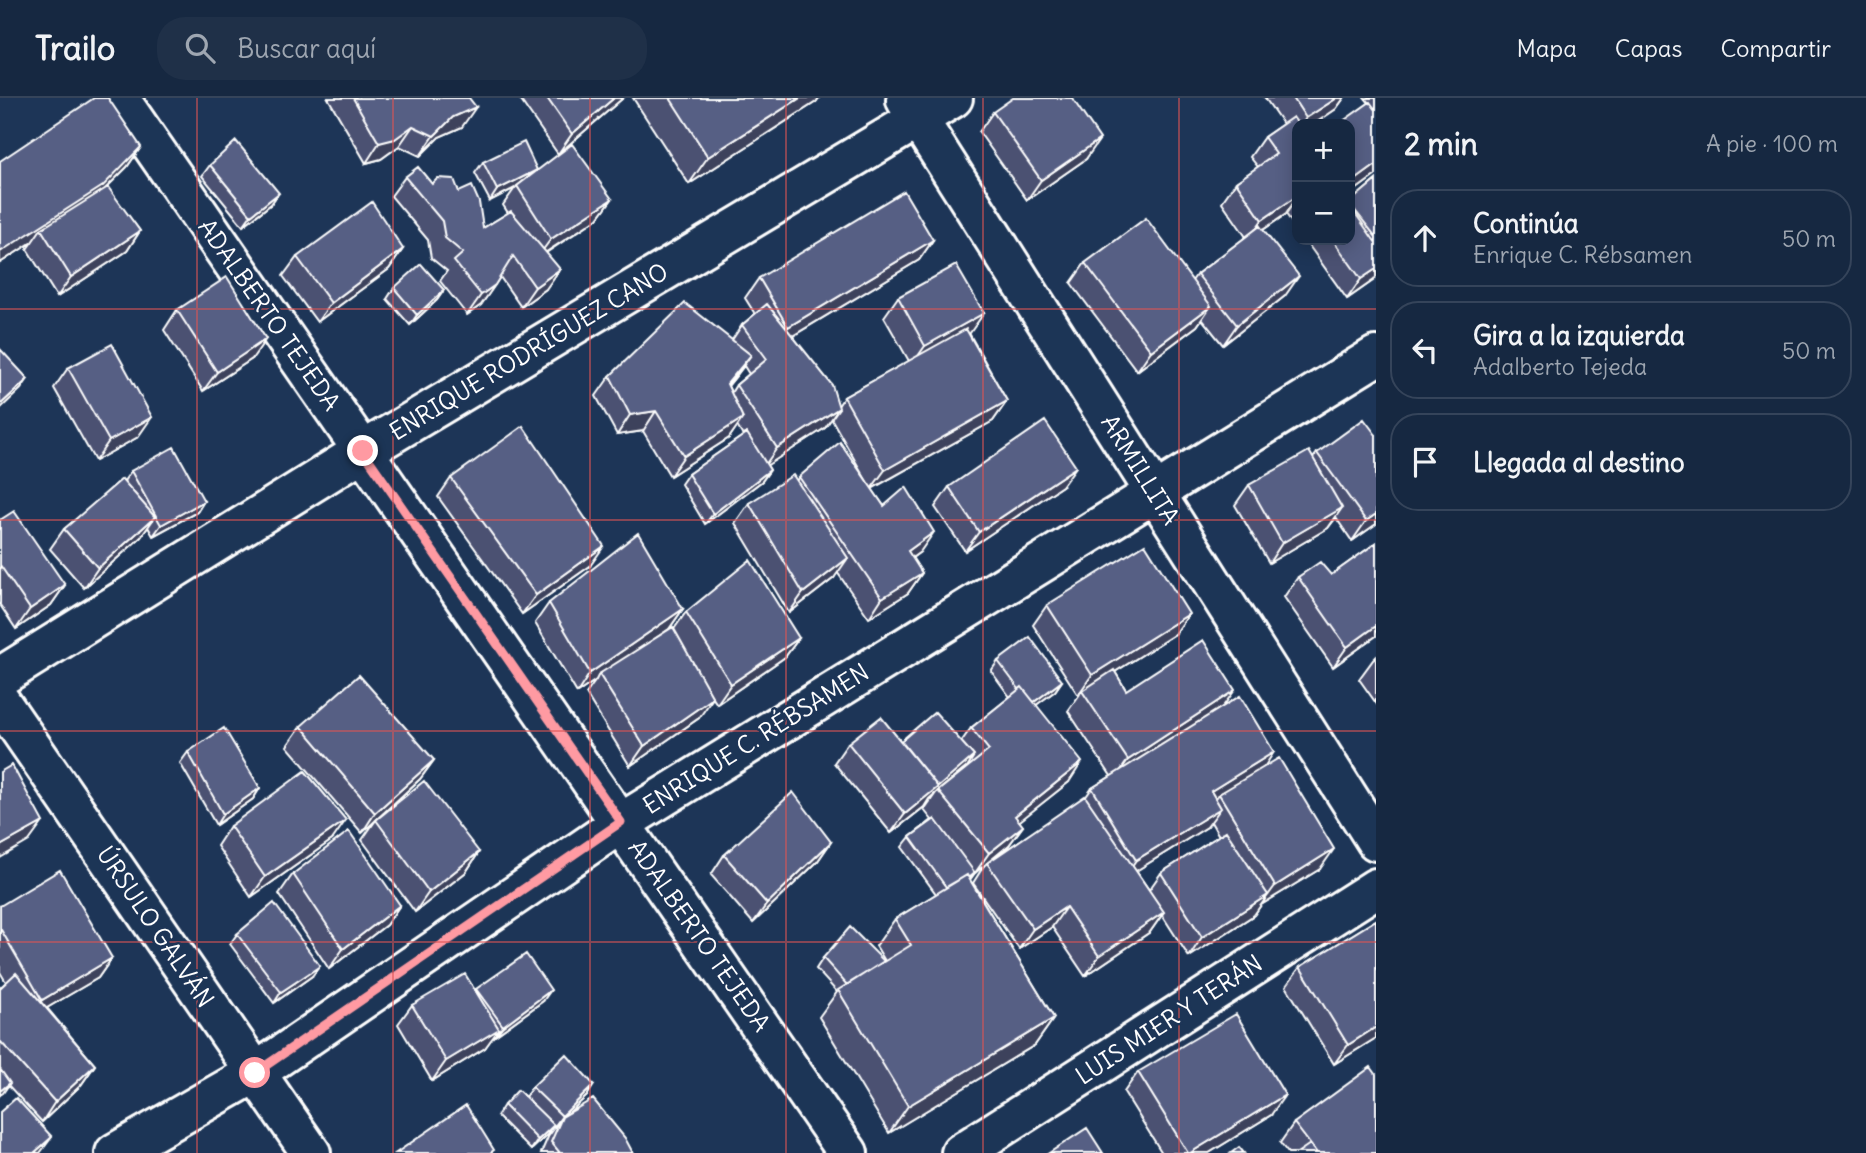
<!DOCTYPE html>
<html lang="es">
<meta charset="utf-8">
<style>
:root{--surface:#162841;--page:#1f3048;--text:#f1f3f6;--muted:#9ea6b1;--line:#35445a}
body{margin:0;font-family:Delius,sans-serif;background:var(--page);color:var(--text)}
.controls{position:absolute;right:21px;top:21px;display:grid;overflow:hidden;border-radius:14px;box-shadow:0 4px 18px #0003}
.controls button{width:63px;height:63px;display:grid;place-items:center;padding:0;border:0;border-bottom:2px solid var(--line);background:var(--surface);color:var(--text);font:35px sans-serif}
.stop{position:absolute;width:21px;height:21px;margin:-16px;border:5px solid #ff9aa2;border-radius:50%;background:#fff}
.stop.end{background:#ff9aa2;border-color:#fff;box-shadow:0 2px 7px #0008}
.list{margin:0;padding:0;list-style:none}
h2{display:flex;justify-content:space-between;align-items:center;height:91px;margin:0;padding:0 28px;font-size:30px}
h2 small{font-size:23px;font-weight:400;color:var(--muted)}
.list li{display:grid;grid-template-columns:46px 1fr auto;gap:21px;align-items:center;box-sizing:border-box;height:98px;margin:0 14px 14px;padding:0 14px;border:2px solid var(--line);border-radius:28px}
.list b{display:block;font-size:26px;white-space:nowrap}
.list p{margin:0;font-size:23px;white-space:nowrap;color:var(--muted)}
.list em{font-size:23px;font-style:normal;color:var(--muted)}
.icon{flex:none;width:38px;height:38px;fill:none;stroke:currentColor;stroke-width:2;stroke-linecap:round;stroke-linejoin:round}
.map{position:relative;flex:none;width:1376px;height:1055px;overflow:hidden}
header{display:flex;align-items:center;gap:42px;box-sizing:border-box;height:98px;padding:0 35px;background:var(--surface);border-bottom:2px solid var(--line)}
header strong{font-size:33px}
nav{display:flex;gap:38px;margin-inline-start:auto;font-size:24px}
.search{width:490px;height:63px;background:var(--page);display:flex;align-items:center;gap:18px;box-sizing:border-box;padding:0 24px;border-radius:28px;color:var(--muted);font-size:26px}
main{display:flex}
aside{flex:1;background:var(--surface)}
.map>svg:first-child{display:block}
</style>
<header>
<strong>Trailo</strong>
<div class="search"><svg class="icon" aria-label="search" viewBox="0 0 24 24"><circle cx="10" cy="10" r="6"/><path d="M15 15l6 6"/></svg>Buscar aquí</div>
<nav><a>Mapa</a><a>Capas</a><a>Compartir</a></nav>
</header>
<main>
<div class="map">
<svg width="1376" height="1055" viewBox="0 0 1376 1055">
<rect width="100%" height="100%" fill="#1d3557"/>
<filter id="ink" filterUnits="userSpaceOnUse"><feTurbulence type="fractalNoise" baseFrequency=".0143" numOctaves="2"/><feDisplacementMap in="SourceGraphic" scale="14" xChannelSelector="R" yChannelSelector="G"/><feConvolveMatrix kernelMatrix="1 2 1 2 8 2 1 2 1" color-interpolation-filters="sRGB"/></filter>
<g filter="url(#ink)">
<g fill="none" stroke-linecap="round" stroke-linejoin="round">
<g stroke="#fff" stroke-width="44">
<path id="street" d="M119 0 848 1055
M906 2 1376 743
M0 579 363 353 953 0
M0 603 311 1055
M115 1055 255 975 621 725 1376 258
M961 1055 1376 790"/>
</g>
<use href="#street" stroke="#1d3557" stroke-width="38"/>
</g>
<path fill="#4b5172" stroke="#fff" stroke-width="2" fill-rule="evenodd" d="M328 0H469L462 29 439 39 420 58 399 48 381 61 366 65Z
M519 0H623L558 56Z
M633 0H819L816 4 689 86Z
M1265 0H1344L1336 11 1314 26H1297V132L1286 116 1263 132 1285 198 1223 247 1202 221 1197 228 1137 273 1071 185 1085 165 1192 183 1197 176 1246 139 1222 104 1236 84 1258 69 1250 59 1264 39 1283 26Z
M1365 0H1376V77L1350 96V26L1369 5Z
M993 14 1086 61 1027 102 979 34Z
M141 49 127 69 107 89 140 133 127 153 57 199 27 151 32 144 0 165Z
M483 64 537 72 612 101 598 120 546 155V191L521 209 500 179 481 207 467 217 440 183 447 173 431 160 428 142 391 98 405 79 459 94 483 130 508 115 503 107 515 90 490 103 475 75Z
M210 67 271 106 243 128 202 78Z
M1376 82V179L1374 182 1347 201 1305 142H1350V104Z
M933 142 919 162 793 238 838 308 844 299 909 263 884 219 898 199 984 215 969 235 1007 303 993 323 872 391 884 408 920 454 912 460 922 475 908 495 869 520 837 474 834 480 789 515 735 425 749 405 796 383 799 379 866 382 831 320 825 330 767 367 770 372 762 383 705 426 681 386 688 376 743 338 737 328 729 340 670 378 643 333 617 337 596 298 610 278 732 242 742 227 755 216 745 200 759 180ZM744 268 749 276 736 287 731 295 728 288Z
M403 151 389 171 317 224 283 178 297 159Z
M394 190 444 192 437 202 410 227 387 201Z
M177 212 252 261 203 293 164 232Z
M68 270 138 339 95 363 54 290Z
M1376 337V426L1352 443 1336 420 1328 430 1269 465 1235 407 1249 387 1313 360 1317 355Z
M131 373 204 403 197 414 153 438 148 429 141 439 84 490 50 451 64 431 124 383Z
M451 380 590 468 522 516 438 399Z
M1062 388 965 453 935 409 949 389Z
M0 422 65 487 51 507 16 531 0 507Z
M1376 445V538L1333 569 1284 499 1298 479 1331 477Z
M549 505 683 511 669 531 651 543 674 531 686 514 799 540 785 559 717 606 708 593 699 620 630 668 586 596 596 582 577 595 535 525Z
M1047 507 1175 536 1115 574 1126 592 1223 608 1264 668 1320 771 1261 807 1254 817 1189 859 1162 817 1150 834 1085 878 1052 829 1019 851 973 785 985 766 975 775 970 782 1054 920 1035 947 889 1035 819 919 837 894 816 871 823 860 885 863 876 848 895 821 936 796 902 749 910 739 932 722 924 712 936 695 929 701 924 709 891 735 834 665 848 645 901 643 961 644 971 630 1010 599 991 573 998 563 1062 583 1055 593 1036 607 1069 684 1019 723 1023 728 1009 747 992 761 1085 700 1092 690 1111 678 1068 613 1080 596 1078 597 1033 527ZM1211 724 1219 738 1161 775 1149 792 1136 773 1207 729Z
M1376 559V605L1359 581 1373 562Z
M301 628 434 662 420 681 362 735 287 648Z
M188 654 260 690 253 701 216 727 180 665Z
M376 722 479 754 466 774 415 814 362 742Z
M230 728 332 742 251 799 217 748Z
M831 744 817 764 753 825 711 777 724 757Z
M293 776 400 807 386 827 329 871 279 796Z
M0 808 112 860 98 880 47 910 95 967 81 987 42 1024 8 987 0 997V890L6 884 0 874Z
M1376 822V940L1334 966 1286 888 1300 869Z
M237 836 312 878 274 905 230 846Z
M476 891 543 903 495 938 494 937 485 950 432 983 398 926 412 907 475 892Z
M1138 974 1271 1017 1209 1055H1162L1124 994Z
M532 989 587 998 566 1017 633 1055H541L548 1039 559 1024 554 1029 553 1028 547 1037 531 1052 497 1018 504 1007 525 999Z
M1294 1025 1376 1055H1288L1280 1045Z"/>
<path fill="#3d425c" stroke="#fff" stroke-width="2" d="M614 0H623L558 56 572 36Z
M800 0H819L816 4 689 86 708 59Z
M1337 0H1344L1336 11 1314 26H1302L1306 20Z
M476 9 462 29 439 39 420 58 434 38 453 19Z
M413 28 399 48 381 61 366 65 379 45Z
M1100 41 1086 61 1027 102 1041 82Z
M141 49 127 69 89 107 41 131 32 144 0 165V154Z
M1376 67V77L1350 96V86Z
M537 72 515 90 490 103 497 92Z
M279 95 271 106 243 128 251 117Z
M1297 98V99L1286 116 1248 142 1262 122Z
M612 101 598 120 537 160 551 141Z
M140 133 127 153 57 199 71 179Z
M933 142 919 162 774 249 788 229Z
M403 151 389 171 317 224 331 205Z
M560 171 546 191 521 209 535 189Z
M1376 171V179L1374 182 1347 201 1361 181Z
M1299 178 1285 198 1223 247 1237 227Z
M495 187 481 207 467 217 481 197Z
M444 192 437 202 410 227 417 217Z
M1211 208 1197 228 1137 273 1151 253Z
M984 215 970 235 911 268 925 248Z
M266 241 252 261 203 293 217 274Z
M751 257 737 277 713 306 727 286Z
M28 281 21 291 0 311V307Z
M1007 303 993 323 871 391 885 372Z
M839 310 825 330 763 370 777 350Z
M656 313 643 333 617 337 630 317Z
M152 319 138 339 95 363 109 343Z
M743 320 729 340 670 378 684 358Z
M1076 369 1062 388 965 453 979 434Z
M770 372 762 383 705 426 713 416Z
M204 403 197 414 153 438 161 427Z
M1342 410 1328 430 1269 465 1282 445Z
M1376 416V426L1352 443 1366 423Z
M155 419 141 439 84 490 98 470Z
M934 434 920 454 894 473 908 453Z
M604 448 590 468 522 516 536 497Z
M848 460 834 480 789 515 803 495Z
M922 475 908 495 869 520 882 500Z
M65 487 51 507 16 531 30 511Z
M683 511 669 531 601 578 599 576 596 582 577 595 590 575Z
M1189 516 1175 536 1083 594 1082 593 1078 597 1092 577Z
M1376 528V538L1333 569 1347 549Z
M799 540 785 559 717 606 731 586Z
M1062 583 1055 593 1023 617 1030 607Z
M1235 592 1221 611 1114 682 1128 662Z
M713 600 699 620 630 668 644 648Z
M1274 654 1261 674 1219 696 1214 703 1211 693Z
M974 658 967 669 938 693 929 701 924 709 891 735 905 716Z
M434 662 420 681 362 735 375 715Z
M1082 664 1069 684 1001 738 1015 718Z
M260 690 253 701 216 727 223 716Z
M1221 710 1207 729 1123 781 1136 762Z
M346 722 332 742 251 799 265 779Z
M43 724 29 743 0 760V748Z
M1023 728 1009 747 975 775 989 755Z
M831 744 817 764 753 825 767 806Z
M1334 751 1320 771 1261 807 1275 788Z
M479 754 466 774 415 814 429 794Z
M1268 797 1254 817 1189 859 1202 839Z
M400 807 386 827 329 871 343 851Z
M1066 809 1052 829 1019 851 1033 831Z
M1164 814 1150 834 1085 878 1099 858Z
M112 860 98 880 28 921 42 902Z
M320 868 312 878 274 905 281 894Z
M551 892 543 903 495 938 503 928Z
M1054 920 1035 947 889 1035 908 1008Z
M1376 929V940L1334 966 1348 947Z
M499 931 485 950 432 983 446 963Z
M95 967 81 987 42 1024 55 1004Z
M10 985 3 995 0 997V993Z
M594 987 587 998 561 1022 562 1019 554 1029 562 1018Z
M1285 997 1271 1017 1209 1055H1190Z
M554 1027 547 1037 531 1052 538 1042Z
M52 1039 40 1055H34Z"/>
<path fill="#575e84" stroke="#fff" stroke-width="2" d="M94 0H108L141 49 103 88 0 154V63Z
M353 0H469L476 9 453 19 434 38 413 28 395 41 379 45Z
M547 0H614L572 36Z
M670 0H800L708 59Z
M1013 0H1072L1100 41 1041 82 993 14Z
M1293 0H1337L1306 20Z
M1370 4 1376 12V67L1350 86V26H1339Z
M1293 19 1298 26H1297V98L1262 122 1236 84 1276 56 1264 39Z
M236 43 279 95 251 117 210 67Z
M524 44 537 72 497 92 483 64Z
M572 46 612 101 551 141 517 88Z
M418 69 432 86 438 80 454 81 459 94 472 88 479 104 483 130 511 113 560 171 535 189 513 158 495 187 481 197 454 163 463 155 445 140 442 123 405 79Z
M1376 82V139L1350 106V104Z
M108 89 140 133 71 179 41 131Z
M904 93 933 142 788 229 759 180Z
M372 104 403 151 331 205 297 159Z
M1350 108 1376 145V171L1361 181 1333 142H1350Z
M1146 120 1211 208 1151 253 1085 165Z
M1260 128 1299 178 1237 227 1197 176Z
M421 166 444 192 417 217 394 190Z
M956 167 984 215 925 248 898 199Z
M227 179 266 241 217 274 177 212Z
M685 205 751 257 727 286 743 320 684 358 656 313 630 317 610 278Z
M767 206 832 287 839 310 777 350 736 287 767 261 742 227Z
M966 231 1007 303 885 372 844 299Z
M112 246 152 319 109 343 68 270Z
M0 251 28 281 0 307Z
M1364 321 1376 337V416L1366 423 1317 355Z
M1045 323 1076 369 979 434 949 389Z
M523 328 604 448 536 497 451 380Z
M747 335 770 372 713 416 688 376Z
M840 344 884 408 906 389 934 434 908 453 922 475 882 500 799 379Z
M174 349 204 403 161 427 131 373Z
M1309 353 1342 410 1282 445 1249 387Z
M793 377 848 460 803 495 749 405Z
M122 381 155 419 98 470 64 431Z
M14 413 65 487 30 511 0 467V422Z
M638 435 683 511 590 575 549 505Z
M1376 445V528L1347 549 1298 479 1320 464 1331 477Z
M1145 446 1189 516 1092 577 1047 507Z
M750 462 799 540 731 586 686 514Z
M673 529 713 600 644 648 599 576Z
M1030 539 1062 583 1034 604 1022 589 1019 591 998 563Z
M1203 542 1235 592 1128 662 1082 593 1114 572 1126 592Z
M359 577 434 662 375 715 301 628Z
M1022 589 1082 664 1015 718 1023 728 989 755 938 693 989 652 971 630Z
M1240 598 1274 654 1211 693 1221 710 1136 762 1092 690Z
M935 614 974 658 937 690 938 689 901 643Z
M881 619 938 689 905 716 848 645Z
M224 630 260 690 223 716 188 654Z
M1279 660 1334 751 1275 788 1219 696Z
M12 667 43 724 0 748V674Z
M305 673 346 722 265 779 230 728Z
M424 683 479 754 429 794 376 722Z
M793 694 831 744 767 806 724 757Z
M1085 698 1164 814 1099 858 1066 809 1033 831 987 765Z
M935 721 975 775 969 780 967 777 946 789 910 739Z
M349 733 400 807 343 851 293 776Z
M1226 733 1268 797 1202 839 1161 775Z
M60 772 112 860 42 902 0 830V808Z
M967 777 1054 920 908 1008 838 892 911 847 895 821Z
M274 805 320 868 281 894 237 836Z
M1376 822V929L1348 947 1300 869Z
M850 829 884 863 847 887 823 860Z
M526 856 551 892 503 928 476 891Z
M16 875 95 967 55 1004 0 943V890Z
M465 876 499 931 446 963 412 907Z
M1236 916 1285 997 1190 1055H1188L1138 974Z
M566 956 594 987 562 1018 532 989Z
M1371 969 1376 976V1055H1317L1294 1025Z
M0 971 10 985 0 993Z
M518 992 554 1027 538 1042 504 1007Z
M16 1000 52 1039 34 1055H0V1014Z
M593 1001 625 1040 633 1055H560L551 1044 562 1019Z
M466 1007 494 1052 490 1055H396Z
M1087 1030 1103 1055H1049Z
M1310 1046 1317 1055H1297Z
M1239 1049 1244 1055H1231Z"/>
</g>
<g fill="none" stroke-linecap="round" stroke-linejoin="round" filter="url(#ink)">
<path stroke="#ff9aa2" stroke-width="9" d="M255 975 621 724 363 353"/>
</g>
<path fill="none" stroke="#de5353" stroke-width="2" stroke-opacity="0.55" d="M197 0V1055M393 0V1055M590 0V1055M786 0V1055M983 0V1055M1179 0V1055M0 211H1376M0 422H1376M0 633H1376M0 844H1376"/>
<g text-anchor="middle" stroke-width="5" stroke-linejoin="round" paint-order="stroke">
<g font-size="24" fill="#fff" stroke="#1d3557">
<text transform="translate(269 217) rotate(55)" y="8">ADALBERTO TEJEDA</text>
<text transform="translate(529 254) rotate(-31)" y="8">ENRIQUE RODRÍGUEZ CANO</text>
<text transform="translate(1140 372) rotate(58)" y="8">ARMILLITA</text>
<text transform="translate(756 641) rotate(-32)" y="8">ENRIQUE C. RÉBSAMEN</text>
<text transform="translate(155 829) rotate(56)" y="8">ÚRSULO GALVÁN</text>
<text transform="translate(699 838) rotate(55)" y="8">ADALBERTO TEJEDA</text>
<text transform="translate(1169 922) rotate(-33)" y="8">LUIS MIER Y TERÁN</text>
</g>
</g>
</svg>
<div class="controls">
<button>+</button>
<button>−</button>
</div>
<div class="stop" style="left:255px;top:975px"></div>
<div class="stop end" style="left:363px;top:353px"></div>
</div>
<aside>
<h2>2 min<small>A pie · 100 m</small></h2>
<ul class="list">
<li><svg class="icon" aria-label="ahead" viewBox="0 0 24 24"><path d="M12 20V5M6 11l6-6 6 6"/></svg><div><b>Continúa</b><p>Enrique C. Rébsamen</p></div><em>50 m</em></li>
<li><svg class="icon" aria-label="left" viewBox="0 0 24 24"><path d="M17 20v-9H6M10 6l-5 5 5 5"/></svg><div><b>Gira a la izquierda</b><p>Adalberto Tejeda</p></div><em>50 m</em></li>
<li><svg class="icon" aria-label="arrive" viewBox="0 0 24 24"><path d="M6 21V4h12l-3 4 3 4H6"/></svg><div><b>Llegada al destino</b></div></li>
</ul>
</aside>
</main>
